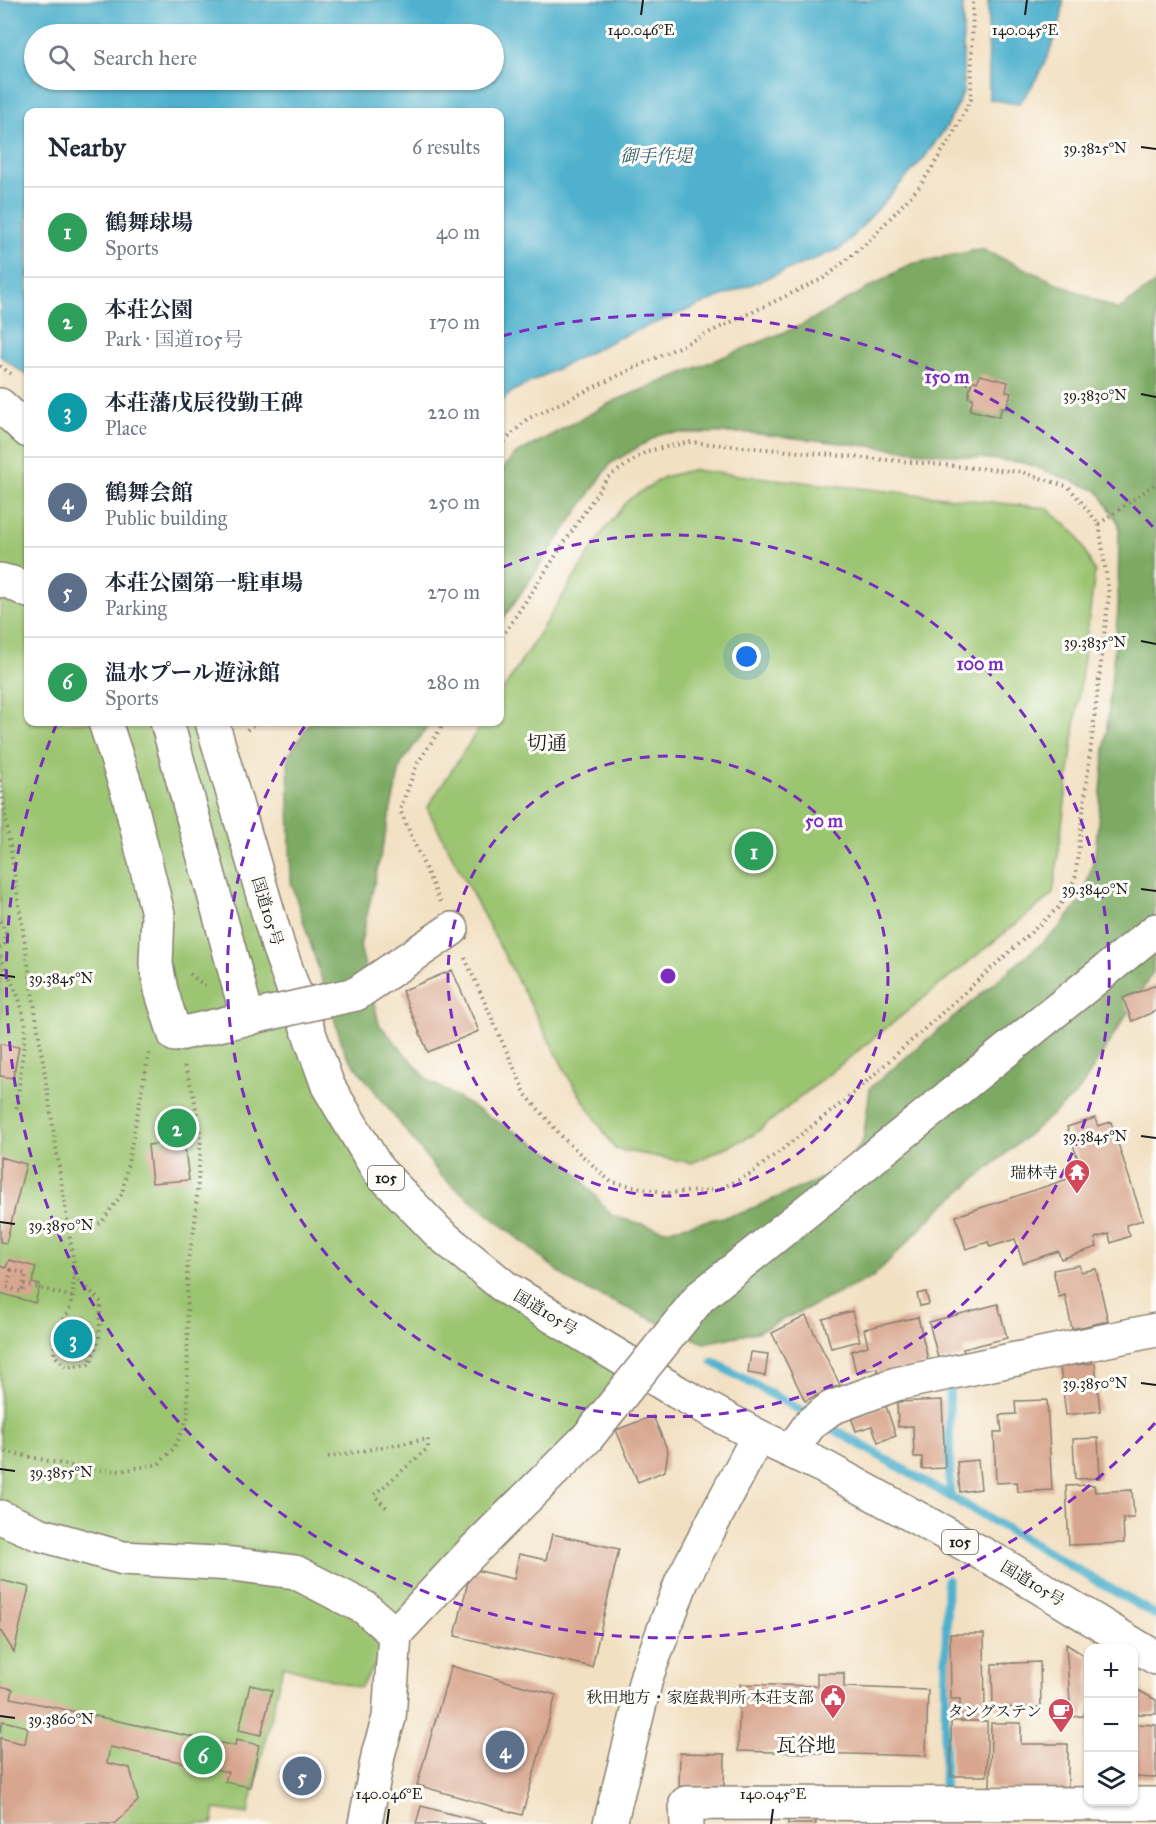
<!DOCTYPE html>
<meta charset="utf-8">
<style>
:root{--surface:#fff;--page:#f6f6f7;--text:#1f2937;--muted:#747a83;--line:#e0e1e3;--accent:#0f766e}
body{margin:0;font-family:"IM FELL Great Primer","Noto Serif JP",serif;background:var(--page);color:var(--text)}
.controls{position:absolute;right:18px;bottom:18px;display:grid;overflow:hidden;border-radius:12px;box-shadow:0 2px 4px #0004}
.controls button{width:54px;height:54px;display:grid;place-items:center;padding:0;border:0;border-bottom:2px solid var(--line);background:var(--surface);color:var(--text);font:30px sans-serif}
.you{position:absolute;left:747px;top:657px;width:21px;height:21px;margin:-15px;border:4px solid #fff;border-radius:50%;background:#1a73e8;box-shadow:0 0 0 9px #1a73e833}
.badge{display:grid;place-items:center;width:39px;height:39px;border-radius:50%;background:var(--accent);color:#fff;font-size:20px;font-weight:700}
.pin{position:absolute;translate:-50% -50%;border:3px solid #fff;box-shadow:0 2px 6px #0006}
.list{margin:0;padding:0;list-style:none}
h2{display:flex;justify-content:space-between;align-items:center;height:78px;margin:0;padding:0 24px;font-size:26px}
h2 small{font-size:20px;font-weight:400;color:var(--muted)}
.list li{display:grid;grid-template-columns:39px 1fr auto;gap:18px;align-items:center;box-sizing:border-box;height:90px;padding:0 24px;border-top:2px solid var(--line)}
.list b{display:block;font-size:22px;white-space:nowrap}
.list p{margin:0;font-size:20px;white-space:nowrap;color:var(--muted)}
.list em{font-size:20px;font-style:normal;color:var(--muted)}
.icon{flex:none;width:33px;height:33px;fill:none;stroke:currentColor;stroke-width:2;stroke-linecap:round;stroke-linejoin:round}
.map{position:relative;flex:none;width:1156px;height:1824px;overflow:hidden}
.search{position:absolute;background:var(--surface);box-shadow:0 2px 4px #0004;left:24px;top:24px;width:480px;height:66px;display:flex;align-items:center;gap:15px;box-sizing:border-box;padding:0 21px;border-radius:33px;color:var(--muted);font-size:22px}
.panel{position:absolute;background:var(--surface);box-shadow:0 2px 4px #0004;left:24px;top:108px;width:480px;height:618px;border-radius:12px}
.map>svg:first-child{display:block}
</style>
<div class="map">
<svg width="1156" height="1824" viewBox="0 0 1156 1824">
<rect width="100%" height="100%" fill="#fdfcf7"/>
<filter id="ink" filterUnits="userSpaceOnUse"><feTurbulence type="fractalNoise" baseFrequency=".0167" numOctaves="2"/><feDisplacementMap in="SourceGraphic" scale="12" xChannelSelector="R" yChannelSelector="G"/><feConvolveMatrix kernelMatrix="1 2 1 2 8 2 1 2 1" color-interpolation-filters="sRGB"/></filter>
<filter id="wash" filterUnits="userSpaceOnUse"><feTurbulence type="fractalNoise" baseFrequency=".008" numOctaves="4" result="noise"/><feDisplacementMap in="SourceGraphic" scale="24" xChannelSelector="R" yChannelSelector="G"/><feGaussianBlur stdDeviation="1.35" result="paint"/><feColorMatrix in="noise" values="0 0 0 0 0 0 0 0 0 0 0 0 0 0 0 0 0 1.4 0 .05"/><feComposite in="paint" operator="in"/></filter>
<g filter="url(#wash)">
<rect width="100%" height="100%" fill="#f2e0c2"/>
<path fill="#9cc572" stroke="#5c7047" stroke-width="1.5" d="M0 405 28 431V722H212L328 1085 440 1234 641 1369 395 1634 360 1688 283 1666 248 1814 215 1809 212 1824H0Z
M691 470 1047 508 1077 535 1095 572 1053 894 753 1135 692 1163 615 1149 569 1078 427 808 483 722H500V695L603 532 628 500 664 477Z"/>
<path fill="#7daa64" stroke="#4c6340" stroke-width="1.5" d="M981 249 1118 310 1156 283V857L1153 972 1077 1094 942 1207 873 1277 757 1332 704 1343 574 1284 441 1176 345 1053 291 882 288 757 310 722H431L401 764 360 946 379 1024 429 1081 568 1163 612 1216 665 1230 741 1213 839 1171 863 1141 870 1088 1057 930 1082 900 1095 855 1118 609 1119 524 1098 491 1025 463 749 433H662L611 463 500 623V473L514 455 614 401 802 325 911 264Z"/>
<path fill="#4fb1cd" stroke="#366674" stroke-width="1.5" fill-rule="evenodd" d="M0 0H963V92L958 104 947 126 924 158 842 248 616 339 513 391 500 403V112H28V376L0 356ZM34 34H494V80H34Z
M988 0H1063C1064 27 1037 85 1018 104L989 99Z"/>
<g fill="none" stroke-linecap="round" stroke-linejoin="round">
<path stroke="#4fb1cd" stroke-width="9" d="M713 1362 811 1416
M949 1387 950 1496
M823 1423 1156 1615
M944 1790 947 1580"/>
</g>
<g id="blocks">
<path fill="#d8a68e" d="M980 375 1008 382 1006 392 1011 393 1006 409 1002 407 999 417 970 410 973 398 968 397 972 380 977 382Z
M452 970 479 1031 428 1052 402 991Z
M1156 985V1011L1132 1021 1123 998Z
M0 1044 19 1047 13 1078 0 1076Z
M1095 1118 1098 1126 1111 1122 1143 1220 1126 1225 1130 1236 1111 1243 1109 1234 1095 1238 1097 1247 1061 1259 1058 1251 1023 1263 1015 1239 990 1247 988 1242 966 1249 956 1216 1083 1174 1067 1127Z
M184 1141 189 1180 152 1183 148 1145Z
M0 1157 26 1164 6 1243 0 1242Z
M9 1260 36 1267 32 1283 40 1285 35 1303 0 1293V1266L6 1268Z
M1079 1265 1081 1272 1096 1269 1108 1321 1072 1329 1065 1295 1059 1297 1053 1270Z
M926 1292 929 1304 920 1306 917 1294Z
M998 1304 1007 1338 963 1349 965 1356 939 1362 929 1322Z
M852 1311 860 1341 831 1348 823 1319Z
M806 1316 840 1385 805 1401 772 1333Z
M918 1317 929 1364 879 1376 877 1368 856 1373 851 1351 868 1346 864 1329Z
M751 1352 768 1354 765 1376 748 1373Z
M1095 1363 1100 1411 1066 1415 1060 1366Z
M942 1400 945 1468 922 1469V1457H914L913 1426 898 1427 897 1402Z
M1047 1400 1052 1490 1018 1492 1017 1482 996 1483 994 1432H1002L1000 1415 1016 1414 1015 1401Z
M886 1406 896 1436 878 1442 872 1426 856 1431 851 1417Z
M653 1416 668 1451 665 1471 638 1482 616 1430Z
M1098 1438 1100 1478 1075 1479 1073 1439Z
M978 1460 981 1489 960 1492 957 1462Z
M1094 1485 1095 1492 1132 1490 1134 1518H1123L1124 1543 1069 1545 1066 1486Z
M552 1534 619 1549 592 1667 455 1636 471 1569 514 1579 519 1554 546 1560Z
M0 1580 29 1587 14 1652 0 1630Z
M950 1634H984L985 1715H960V1699H951Z
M1066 1644 1088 1658V1697L1084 1716 1071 1717Z
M1040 1662 1041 1707 993 1708 992 1664Z
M451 1666 556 1695 522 1815 417 1785Z
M817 1673H844V1687L928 1690 926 1756 738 1751 740 1684 817 1686Z
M250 1685 272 1690 261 1735 239 1730Z
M0 1686 13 1689 11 1698 235 1746 236 1740 259 1745 250 1787 225 1782 228 1772 110 1747 107 1763 130 1768 138 1801 114 1824H0V1738L25 1744 28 1727 3 1721 0 1732Z
M1134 1688 1156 1700V1714H1134Z
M951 1721H987V1776H951Z
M991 1723H1021V1744H1068V1796L990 1788Z
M1136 1724 1156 1725V1778L1134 1777Z
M680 1753 725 1754 724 1787 679 1786Z
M421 1806 486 1823V1824H416Z
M788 1818H816V1824H788Z"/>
</g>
</g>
<g filter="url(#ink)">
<use href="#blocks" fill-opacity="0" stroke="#877e6f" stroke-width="1.5"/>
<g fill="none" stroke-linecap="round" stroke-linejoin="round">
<g stroke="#877e6f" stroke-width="36">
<path id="minor" d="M0 580 12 583 28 591
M105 722 129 796 158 914 156 964 161 990 175 1035 271 1013
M167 722 248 1019
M328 1000 356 994 452 929
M700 1297 1156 930
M791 1451 811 1423 831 1408 896 1384 1156 1330
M0 1517 39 1534 123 1558 233 1564 295 1572 365 1608 395 1634
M365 1824 379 1751 389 1718 395 1634 470 1554 587 1438
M610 1824 647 1675 682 1581 758 1436
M687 1824 686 1803 1156 1804"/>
</g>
<g stroke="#877e6f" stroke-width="36">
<path id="highway" d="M0 405 28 431
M212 722 278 946 328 1086 378 1170 440 1234 506 1288 677 1392 758 1436 824 1467 1005 1566 1156 1658"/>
</g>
<path stroke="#877e6f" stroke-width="4" stroke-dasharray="1.5 4.5" stroke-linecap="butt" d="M0 366 13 375
M500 446 527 419 826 277 869 241 920 186 951 138 971 99 973 0
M1099 524 1156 483
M247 730 256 722
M0 780 74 1265 73 1297 69 1310 56 1331 54 1355 66 1367 90 1364 99 1338 101 1302 74 1275
M440 902 400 810 417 764 445 722
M0 921 6 933 4 946 0 948
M0 956 19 998 26 1026 16 1112
M465 958 526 1095 565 1140 611 1182 668 1193 717 1190 749 1175 847 1099 1059 907 1075 879 1109 595 1099 524 1069 487 1021 472 689 442 647 451 607 478 500 640
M190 974 205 986
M69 1229 101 1223 122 1194 149 1053
M11 1270 26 1274 22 1292 7 1287Z
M24 1284 73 1297
M0 1450 81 1468 120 1471 159 1464 174 1448 188 1417 187 1265 195 1224 201 1139 193 1092 184 1065
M328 1457 428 1439V1448L374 1495 389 1510"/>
<use href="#minor" stroke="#fff" stroke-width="33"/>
<use href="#highway" stroke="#fff" stroke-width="33"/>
<g stroke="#877e6f" stroke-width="36" stroke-linecap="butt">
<path id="minor-bridge" d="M271 1013 328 1000
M587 1438 700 1297"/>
</g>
<use href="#minor-bridge" stroke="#fff" stroke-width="33"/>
</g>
</g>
<path fill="none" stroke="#1c1c1c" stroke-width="2" d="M641 15 643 0M1025 15 1027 0M1141 147 1156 149M1141 394 1156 397M1141 641 1156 644M1141 889 1156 891M0 975 15 977M1141 1136 1156 1138M0 1222 15 1224M1141 1383 1156 1385M0 1469 15 1471M0 1716 15 1718M387 1824 389 1809M771 1824 773 1809"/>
<g fill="none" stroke="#7b2cbf" stroke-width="3" stroke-dasharray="10 8">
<circle cx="668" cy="976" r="220"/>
<path d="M503 567A441 441 0 1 1 307 723"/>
<path d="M1155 1423A661 661 0 0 1 57 723M502 336A661 661 0 0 1 1155 529"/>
</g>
<defs>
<g id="temple-pin" transform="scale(1.35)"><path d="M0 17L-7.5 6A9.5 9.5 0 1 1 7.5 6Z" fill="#d1495b" stroke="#fdfcf7"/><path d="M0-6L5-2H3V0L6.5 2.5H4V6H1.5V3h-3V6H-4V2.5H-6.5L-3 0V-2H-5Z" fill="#fff"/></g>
<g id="civic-pin" transform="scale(1.35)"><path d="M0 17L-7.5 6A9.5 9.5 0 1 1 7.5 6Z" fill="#d1495b" stroke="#fdfcf7"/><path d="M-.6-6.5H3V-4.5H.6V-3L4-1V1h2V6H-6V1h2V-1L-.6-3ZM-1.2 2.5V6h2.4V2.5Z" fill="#fff"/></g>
<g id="cafe-pin" transform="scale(1.35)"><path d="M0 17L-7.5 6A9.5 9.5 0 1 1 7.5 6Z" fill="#d1495b" stroke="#fdfcf7"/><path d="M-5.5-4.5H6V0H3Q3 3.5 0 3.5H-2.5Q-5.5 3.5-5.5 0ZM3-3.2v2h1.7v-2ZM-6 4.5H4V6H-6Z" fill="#fff"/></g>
</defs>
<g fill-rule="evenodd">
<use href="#temple-pin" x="1077" y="1172"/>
<use href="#civic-pin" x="833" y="1697"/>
<use href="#cafe-pin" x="1061" y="1711"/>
</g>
<g text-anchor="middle" stroke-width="6" stroke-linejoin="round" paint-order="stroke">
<g fill="#fdfcf7" stroke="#605f5e" stroke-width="1.5">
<rect x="368" y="1166" width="36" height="24" rx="4.5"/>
<rect x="942" y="1530" width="36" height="24" rx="4.5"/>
</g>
<g font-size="15" font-weight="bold" fill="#1c1c1c">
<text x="386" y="1183">105</text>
<text x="960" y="1547">105</text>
</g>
<g font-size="16" fill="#1c1c1c" stroke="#fdfcf7">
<text transform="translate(268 911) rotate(73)" y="6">国道105号</text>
<text transform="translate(546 1312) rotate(31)" y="6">国道105号</text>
<text transform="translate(1033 1583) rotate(31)" y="6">国道105号</text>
</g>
<g font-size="16" fill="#1c1c1c" stroke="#fdfcf7" text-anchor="end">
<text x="1058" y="1178">瑞林寺</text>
<text x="814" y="1703">秋田地方・家庭裁判所 本荘支部</text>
<text x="1042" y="1717">タングステン</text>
</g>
<g font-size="18" font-style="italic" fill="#335f6c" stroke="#fdfcf7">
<text x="656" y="162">御手作堤</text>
</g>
<g font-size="20" fill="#1c1c1c" stroke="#fdfcf7">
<text x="547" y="750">切通</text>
<text x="806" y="1752">瓦谷地</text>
</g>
</g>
<g font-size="15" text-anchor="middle" fill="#1c1c1c" stroke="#fdfcf7" stroke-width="6" stroke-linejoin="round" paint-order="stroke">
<text x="641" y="35">140.046°E</text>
<text x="1025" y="35">140.045°E</text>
<text x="1095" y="153">39.3825°N</text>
<text x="1095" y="400">39.3830°N</text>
<text x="1095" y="647">39.3835°N</text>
<text x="1095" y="894">39.3840°N</text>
<text x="61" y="983">39.3845°N</text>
<text x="1095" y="1141">39.3845°N</text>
<text x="61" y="1230">39.3850°N</text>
<text x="1095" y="1388">39.3850°N</text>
<text x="61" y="1477">39.3855°N</text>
<text x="61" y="1724">39.3860°N</text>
<text x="389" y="1799">140.046°E</text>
<text x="773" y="1799">140.045°E</text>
</g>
<circle cx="668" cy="976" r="9" fill="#7b2cbf" stroke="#fdfcf7" stroke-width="3"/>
<g font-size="18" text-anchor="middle" font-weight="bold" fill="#7b2cbf" stroke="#fdfcf7" stroke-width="6" stroke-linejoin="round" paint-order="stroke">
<text x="947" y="383">150 m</text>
<text x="980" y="670">100 m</text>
<text x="824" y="827">50 m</text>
</g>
</svg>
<div class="controls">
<button>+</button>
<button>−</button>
<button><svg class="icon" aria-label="layers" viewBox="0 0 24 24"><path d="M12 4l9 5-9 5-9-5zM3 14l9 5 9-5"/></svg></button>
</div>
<div class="you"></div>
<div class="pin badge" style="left:754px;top:851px;background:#2e9e5b">1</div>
<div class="pin badge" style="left:177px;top:1128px;background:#2e9e5b">2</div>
<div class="pin badge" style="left:73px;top:1339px;background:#0f9aa8">3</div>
<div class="pin badge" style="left:505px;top:1750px;background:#5c6f8a">4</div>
<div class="pin badge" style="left:302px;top:1776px;background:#5c6f8a">5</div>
<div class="pin badge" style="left:203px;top:1755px;background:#2e9e5b">6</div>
<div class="search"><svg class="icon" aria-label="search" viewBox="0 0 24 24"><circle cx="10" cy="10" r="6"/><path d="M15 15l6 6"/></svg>Search here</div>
<section class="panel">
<h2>Nearby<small>6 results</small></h2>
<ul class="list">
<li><span class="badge" style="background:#2e9e5b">1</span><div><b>鶴舞球場</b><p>Sports</p></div><em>40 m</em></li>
<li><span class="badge" style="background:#2e9e5b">2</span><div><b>本荘公園</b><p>Park · 国道105号</p></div><em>170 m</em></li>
<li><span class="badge" style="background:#0f9aa8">3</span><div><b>本荘藩戊辰役勤王碑</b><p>Place</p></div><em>220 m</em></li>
<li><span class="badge" style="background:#5c6f8a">4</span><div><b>鶴舞会館</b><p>Public building</p></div><em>250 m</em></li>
<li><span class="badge" style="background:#5c6f8a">5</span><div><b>本荘公園第一駐車場</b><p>Parking</p></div><em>270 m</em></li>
<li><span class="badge" style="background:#2e9e5b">6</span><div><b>温水プール遊泳館</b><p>Sports</p></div><em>280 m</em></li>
</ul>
</section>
</div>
